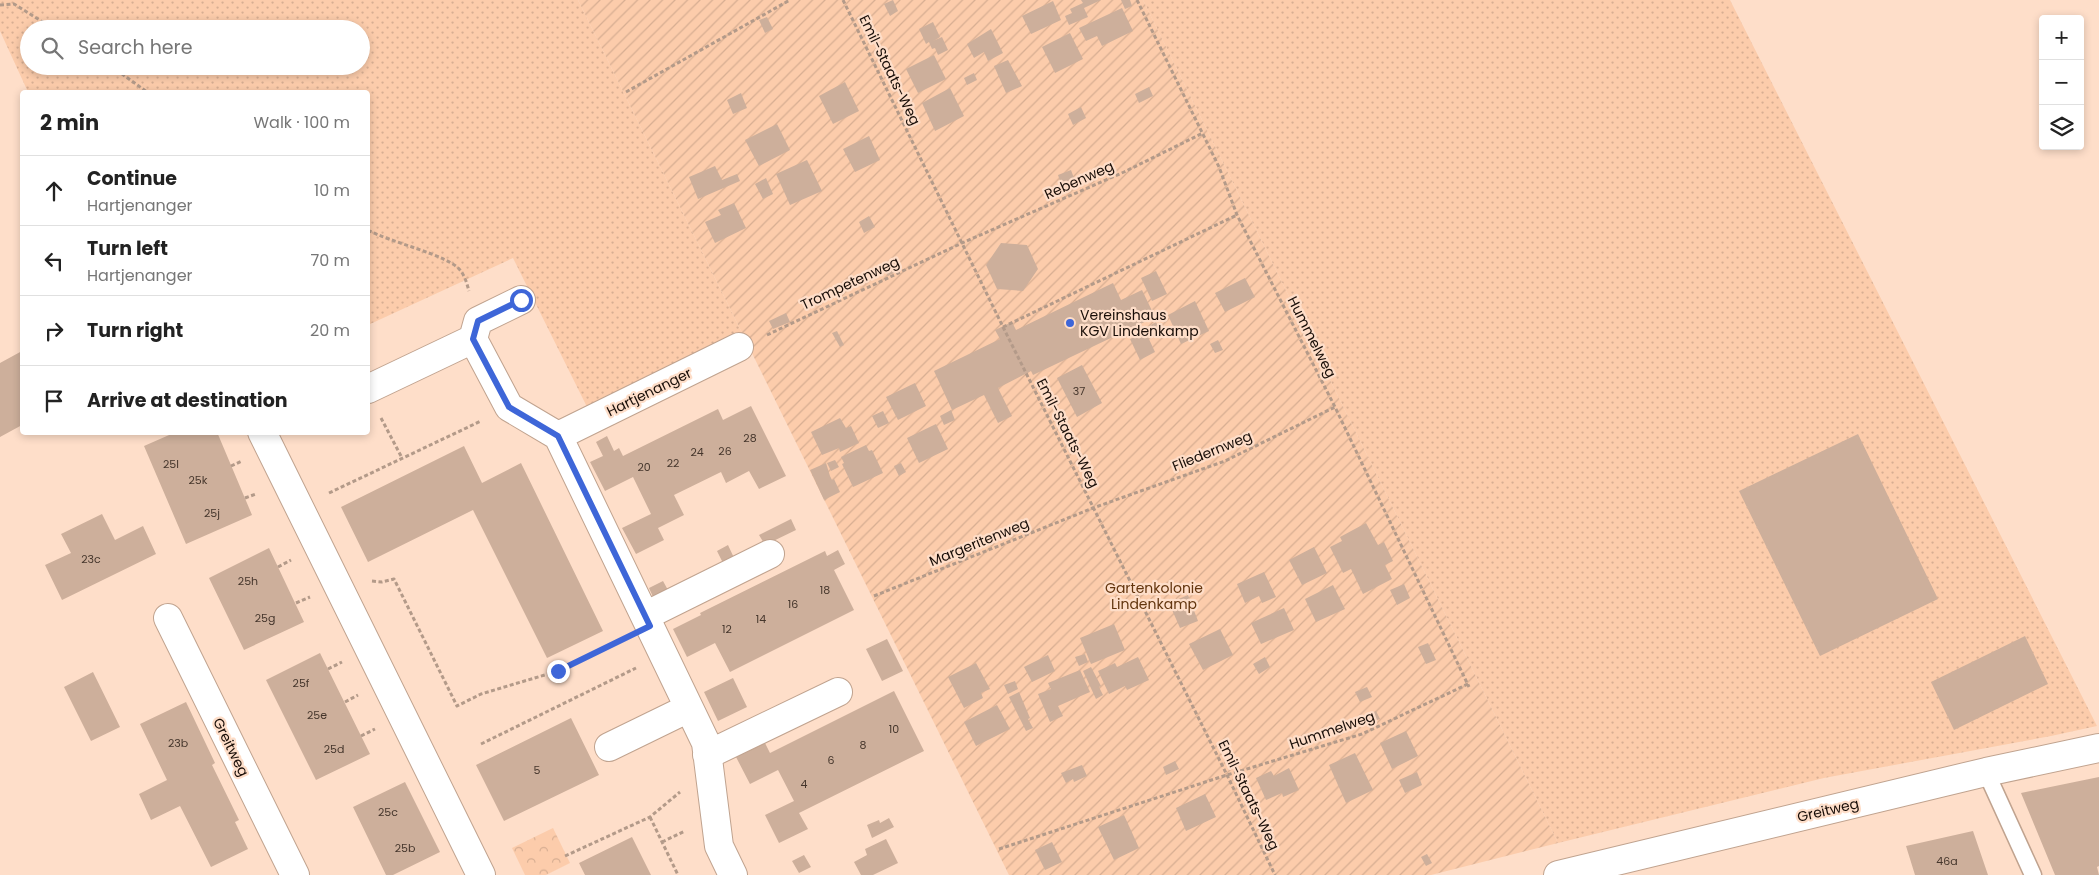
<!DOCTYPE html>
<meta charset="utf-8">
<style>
:root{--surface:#fff;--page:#f2f2f2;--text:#222;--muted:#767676;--line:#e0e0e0}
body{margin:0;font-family:Poppins,sans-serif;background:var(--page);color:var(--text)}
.controls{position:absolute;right:15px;top:15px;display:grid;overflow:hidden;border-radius:5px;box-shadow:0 2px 8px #0003}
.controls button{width:45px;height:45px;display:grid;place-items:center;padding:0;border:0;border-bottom:1px solid var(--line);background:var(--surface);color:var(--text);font:25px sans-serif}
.stop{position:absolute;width:15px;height:15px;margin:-11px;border:4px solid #3e66d8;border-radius:50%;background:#fff}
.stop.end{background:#3e66d8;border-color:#fff;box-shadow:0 1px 5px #0008}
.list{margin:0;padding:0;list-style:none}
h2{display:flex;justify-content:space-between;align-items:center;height:65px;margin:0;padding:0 20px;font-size:21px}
h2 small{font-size:16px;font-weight:400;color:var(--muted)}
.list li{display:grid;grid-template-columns:32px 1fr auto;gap:15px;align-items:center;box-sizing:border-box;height:70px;padding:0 20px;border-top:1px solid var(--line)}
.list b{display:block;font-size:19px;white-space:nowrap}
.list p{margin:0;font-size:16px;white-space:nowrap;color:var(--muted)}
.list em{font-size:16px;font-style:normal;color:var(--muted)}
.icon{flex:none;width:28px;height:28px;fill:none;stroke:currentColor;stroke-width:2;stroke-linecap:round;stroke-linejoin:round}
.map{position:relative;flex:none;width:2099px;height:875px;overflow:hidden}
.search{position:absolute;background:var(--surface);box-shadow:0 2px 8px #0003;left:20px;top:20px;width:350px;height:55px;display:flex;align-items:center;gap:12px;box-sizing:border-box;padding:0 18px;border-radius:28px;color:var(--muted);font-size:19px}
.panel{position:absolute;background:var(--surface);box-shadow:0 2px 8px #0003;left:20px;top:90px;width:350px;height:345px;border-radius:5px}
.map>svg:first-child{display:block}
</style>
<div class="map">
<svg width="2099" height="875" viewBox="0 0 2099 875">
<defs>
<pattern id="grass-dots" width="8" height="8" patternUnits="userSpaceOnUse" patternTransform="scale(1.25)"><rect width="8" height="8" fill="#fcccab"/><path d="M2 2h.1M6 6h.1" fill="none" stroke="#d7ae92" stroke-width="1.8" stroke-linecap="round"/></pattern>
<pattern id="park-crowns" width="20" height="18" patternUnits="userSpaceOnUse" patternTransform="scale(1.25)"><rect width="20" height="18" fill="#fcccab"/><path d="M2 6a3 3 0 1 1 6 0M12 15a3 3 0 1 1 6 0" fill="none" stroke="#d7ae92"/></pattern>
<pattern id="garden-furrows" width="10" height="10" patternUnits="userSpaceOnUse" patternTransform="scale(1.25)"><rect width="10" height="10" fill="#fcccab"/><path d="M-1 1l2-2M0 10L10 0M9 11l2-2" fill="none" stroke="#d7ae92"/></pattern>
</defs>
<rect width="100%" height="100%" fill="#fedec9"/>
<path fill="url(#grass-dots)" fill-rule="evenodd" d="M0 0H578L744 337 590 413 513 258 368 325V92H28L0 31ZM29 29H361V66H29Z
M1143 0H1730L2097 726 2051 736 1824 778 1558 843Z"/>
<path fill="url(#park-crowns)" d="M553 828 570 863 546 875H525L512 848Z"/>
<path fill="url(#garden-furrows)" d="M578 0H1143L1558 843 1431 875H1009Z"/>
<path fill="#cdaf9b" d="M893 0 898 11 890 16 884 4Z
M1081 0H1101L1084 8 1088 17 1069 25 1065 16 1072 13 1070 9 1083 3Z
M1121 0H1130L1132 6 1125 9Z
M1053 1 1061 20 1031 34 1022 16Z
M1122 8 1133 31 1102 46 1097 36 1086 41 1079 28Z
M767 17 773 29 765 33 759 20Z
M933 22 940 37 933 41 942 37 948 50 938 55 935 48 932 49 929 42 926 44 919 29Z
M991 29 1003 53 988 61 984 52 974 58 967 44Z
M1070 33 1083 59 1055 73 1042 47Z
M934 55 946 79 918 93 906 69Z
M1008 60 1022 86 1006 93 994 66Z
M974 73 977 80 967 85 964 78Z
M845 82 859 111 833 124 819 96Z
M1149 87 1153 96 1139 103 1135 94Z
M950 88 964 116 935 131 922 103Z
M741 93 747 108 733 114 727 100Z
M1081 107 1086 118 1073 125 1068 114Z
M777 124 790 150 759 166 745 140Z
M869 136 880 160 855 172 843 149Z
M807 160 822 191 790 205 776 174Z
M715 166 722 180 737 174 740 181 698 199 689 177Z
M1071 170 1075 181 1062 187 1058 175Z
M766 178 773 194 763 199 755 184Z
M734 203 746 228 715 243 705 222 721 215 718 210Z
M869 216 875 227 864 233 859 222Z
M1001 243 1027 245 1038 269 1023 291 997 289 986 265Z
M894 259 900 270 888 276 882 266Z
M1156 271 1167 294 1152 301 1141 278Z
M1245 278 1255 297 1225 312 1215 293Z
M1113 283 1121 300 1142 290 1155 317 1033 375 1031 371 998 388 1012 416 998 423 984 395 952 410 934 371 1000 339 995 330 1012 322 1016 330Z
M1195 301 1209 331 1181 344 1168 315Z
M786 313 790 322 773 329 769 321Z
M1156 322 1161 332 1148 337 1155 352 1140 360 1130 339 1145 332 1144 329Z
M837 331 844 345 840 347 832 333Z
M1218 340 1223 350 1215 353 1210 344Z
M22 351V425L0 437V363Z
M1082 365 1102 403 1077 417 1057 378Z
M915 383 926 406 898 420 886 397Z
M751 406 786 476 759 489 749 471 726 483 721 472 674 495 684 515 658 528 664 540 636 554 622 528 651 514 633 477 605 491 590 462 603 456 596 442 607 436 614 451 619 448 623 456 718 409 723 420Z
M951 410 955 420 944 425 940 416Z
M883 411 889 423 878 428 872 416Z
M840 418 846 428 851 426 859 443 840 452 839 448 822 455 811 432Z
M936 424 948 449 919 463 907 438Z
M176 432H217L252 515 186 544 144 446Z
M1858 434 1938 599 1820 656 1739 491Z
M866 445 869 451 872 450 883 473 853 487 842 464 844 463 841 457Z
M464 446 482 483 521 463 603 631 547 658 473 510 368 562 341 507Z
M835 460 839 467 831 471 827 463Z
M826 463 830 476 832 480 834 479 840 492 824 500 810 470Z
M901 463 906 472 899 476 894 466Z
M102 514 115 540 143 526 156 554 62 600 45 565 71 553 61 534Z
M791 519 796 530 765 545 759 535Z
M1366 523 1378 545 1384 542 1393 561 1385 565 1392 579 1363 594 1351 569 1343 573 1330 547 1342 541 1340 537Z
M728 545 735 560 724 565 717 551Z
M1314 547 1327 573 1302 585 1289 560Z
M269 548 304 622 244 650 209 578Z
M838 550 845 564 834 570 854 610 730 672 715 643 687 657 673 629 701 615 700 613 825 551 827 556Z
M1264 572 1276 597 1262 603 1259 596 1245 603 1237 584Z
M663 581 669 592 654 599 649 588Z
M1404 584 1410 598 1397 605 1390 590Z
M1333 585 1345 609 1316 622 1305 599Z
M1188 595 1198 621 1180 628 1169 603Z
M1284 608 1294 630 1261 644 1251 623Z
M1114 624 1125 650 1091 664 1080 638Z
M1220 629 1233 655 1203 670 1189 644Z
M2025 636 2048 684 1954 730 1931 682Z
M887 639 903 671 882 681 866 649Z
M1428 643 1436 660 1426 664 1418 647Z
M320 653 370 754 316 780 266 680Z
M1085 654 1088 662 1079 666 1075 657Z
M1048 655 1055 671 1032 682 1024 667Z
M1138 657 1149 680 1127 690 1125 686 1109 694 1098 671 1115 663 1117 667Z
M1265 657 1270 667 1259 674 1253 664Z
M976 663 990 689 981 693 983 698 964 708 948 677Z
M1091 667 1101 686 1099 687 1103 695 1096 699 1083 671Z
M1080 670 1090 692 1058 706 1063 716 1050 722 1038 694 1051 689 1048 683Z
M93 672 120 727 91 741 64 687Z
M733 678 747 707 718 721 704 692Z
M1015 681 1018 689 1008 694 1004 685Z
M1367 687 1372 697 1360 702 1355 692Z
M894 691 924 751 799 813 808 829 779 843 765 815 794 801 778 770 750 784 736 757 765 743 770 753Z
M1019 692 1030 718 1028 719 1033 728 1026 731 1009 697Z
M186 702 215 763 212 765 239 820 235 822 248 849 211 867 180 806 151 820 139 794 167 780 140 724Z
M997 705 1010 729 976 746 964 722Z
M1376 711 1380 719 1371 722 1368 715Z
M571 718 599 775 504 821 476 765Z
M1406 731 1418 756 1392 769 1380 743Z
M1355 753 1373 790 1346 803 1329 765Z
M1175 761 1179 769 1166 775 1163 767Z
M1082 765 1087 776 1074 782 1073 779 1066 783 1061 773Z
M1289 768 1299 790 1283 797 1282 793 1266 800 1256 778 1271 771 1274 776Z
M1417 772 1422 785 1405 793 1399 780Z
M2099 777V866L2097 867 2099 875H2055L2021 793Z
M405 782 440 852 393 875H386L353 807Z
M1205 794 1216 817 1186 831 1176 808Z
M1124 815 1139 848 1114 860 1098 827Z
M889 818 894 827 872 838 867 825 879 820 880 823Z
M1973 831 1988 875H1915L1906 846Z
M632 837 651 875H585L579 863Z
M886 839 898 863 873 875H861L854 862 867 855 865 849Z
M1052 842 1062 862 1045 870 1035 850Z
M1427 854 1432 863 1426 866 1421 857Z
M804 855 811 867 799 873 792 861Z"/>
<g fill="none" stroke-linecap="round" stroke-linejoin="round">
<g stroke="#c0a38f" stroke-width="19">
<path id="service" d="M1986 772 2033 875"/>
</g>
<g stroke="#c0a38f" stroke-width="30">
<path id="minor" d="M473 339 478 321 521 300
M368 389 473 339 509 407 558 436 706 743 719 846 733 875
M262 432 481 875
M558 436 739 347
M645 616 770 554
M168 618 295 875
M609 747 689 708
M707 755 838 692
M1558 875 1986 772 2099 748"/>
</g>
<path stroke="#b39a89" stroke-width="3" stroke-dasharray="4 2.5" stroke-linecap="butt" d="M843 0 1003 327 1227 775 1275 875
M1137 0 1219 167 1237 215 1335 407 1469 687
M0 5 14 4 54 29
M111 66 147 92
M626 92 790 0
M368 230C389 242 448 255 460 270 465 276 467 284 469 291
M1003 327 1237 215
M767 335 962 243 1124 172 1203 133
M381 418 402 458
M217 434 220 432
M231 466 242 461
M329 493 481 421
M245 498 256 494
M278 567 291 560
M372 581 382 582 394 579 457 706 481 694 558 671 621 640
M874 596 1093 508 1225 461 1335 407
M296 603 310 597
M328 669 342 662
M345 702 358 695
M361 736 375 729
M481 744 636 668
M650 817 678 875
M662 842 685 831
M999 849 1227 775 1362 734 1468 684
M565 856 650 817 680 792"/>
<use href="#service" stroke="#fff" stroke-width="16"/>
<use href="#minor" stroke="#fff" stroke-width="28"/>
</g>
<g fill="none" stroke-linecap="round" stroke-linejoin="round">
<path stroke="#3e66d8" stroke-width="6" d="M521 300 478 321 473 339 509 407 558 436 650 626 558 671"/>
</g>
<circle fill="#3e66d8" stroke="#fedec9" stroke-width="2" cx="1070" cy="323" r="5"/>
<g text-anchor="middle" stroke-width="4.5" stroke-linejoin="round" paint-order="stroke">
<g font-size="11" fill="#45362c">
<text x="1079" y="395">37</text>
<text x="750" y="442">28</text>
<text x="725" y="455">26</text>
<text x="697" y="456">24</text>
<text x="673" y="467">22</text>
<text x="171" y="468">25l</text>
<text x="644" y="471">20</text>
<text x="198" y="484">25k</text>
<text x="212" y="517">25j</text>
<text x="91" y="563">23c</text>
<text x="248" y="585">25h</text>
<text x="825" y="594">18</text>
<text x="793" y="608">16</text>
<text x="265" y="622">25g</text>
<text x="761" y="623">14</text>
<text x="727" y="633">12</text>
<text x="301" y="687">25f</text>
<text x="317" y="719">25e</text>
<text x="894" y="733">10</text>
<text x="178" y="747">23b</text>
<text x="863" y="749">8</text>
<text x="334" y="753">25d</text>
<text x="831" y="764">6</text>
<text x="537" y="774">5</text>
<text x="804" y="788">4</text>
<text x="388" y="816">25c</text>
<text x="405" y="852">25b</text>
<text x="1947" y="865">46a</text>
</g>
<g font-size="14" fill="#180d07" stroke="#fedec9">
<text transform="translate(890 70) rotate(64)" y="5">Emil-Staats-Weg</text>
<text transform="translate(1079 180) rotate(-24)" y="5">Rebenweg</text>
<text transform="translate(850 283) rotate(-25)" y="5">Trompetenweg</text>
<text transform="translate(1312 337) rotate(63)" y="5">Hummelweg</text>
<text transform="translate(649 392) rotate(-26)" y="5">Hartjenanger</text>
<text transform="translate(1068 433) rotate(63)" y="5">Emil-Staats-Weg</text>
<text transform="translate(1212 451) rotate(-22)" y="5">Fliedernweg</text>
<text transform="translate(979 542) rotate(-22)" y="5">Margeritenweg</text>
<text transform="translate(1332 730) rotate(-19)" y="5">Hummelweg</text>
<text transform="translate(231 747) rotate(64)" y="5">Greitweg</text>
<text transform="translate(1249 795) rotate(64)" y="5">Emil-Staats-Weg</text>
<text transform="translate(1828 810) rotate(-13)" y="5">Greitweg</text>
</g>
<g font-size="14" fill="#180d07" stroke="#fedec9" text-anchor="start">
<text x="1080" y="320">Vereinshaus<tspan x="1080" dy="16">KGV Lindenkamp</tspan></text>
</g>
<g font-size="14" fill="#63350e" stroke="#fedec9">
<text x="1154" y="593">Gartenkolonie<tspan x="1154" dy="16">Lindenkamp</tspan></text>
</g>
</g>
</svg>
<div class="controls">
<button>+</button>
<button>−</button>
<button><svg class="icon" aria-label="layers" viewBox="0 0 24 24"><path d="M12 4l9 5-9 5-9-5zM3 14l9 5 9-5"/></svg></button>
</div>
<div class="stop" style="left:521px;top:300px"></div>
<div class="stop end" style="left:558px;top:671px"></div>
<div class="search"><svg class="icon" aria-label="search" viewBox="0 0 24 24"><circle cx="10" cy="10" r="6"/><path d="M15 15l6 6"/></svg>Search here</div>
<section class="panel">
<h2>2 min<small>Walk · 100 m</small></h2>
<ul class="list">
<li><svg class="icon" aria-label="ahead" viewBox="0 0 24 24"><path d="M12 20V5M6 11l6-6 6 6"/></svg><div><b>Continue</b><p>Hartjenanger</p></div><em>10 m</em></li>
<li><svg class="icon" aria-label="left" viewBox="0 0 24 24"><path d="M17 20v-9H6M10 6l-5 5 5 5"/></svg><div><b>Turn left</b><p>Hartjenanger</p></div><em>70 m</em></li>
<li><svg class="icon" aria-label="right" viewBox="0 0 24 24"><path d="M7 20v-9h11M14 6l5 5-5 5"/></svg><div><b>Turn right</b></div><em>20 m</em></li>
<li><svg class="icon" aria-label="arrive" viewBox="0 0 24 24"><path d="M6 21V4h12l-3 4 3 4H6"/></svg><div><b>Arrive at destination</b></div></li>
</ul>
</section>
</div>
